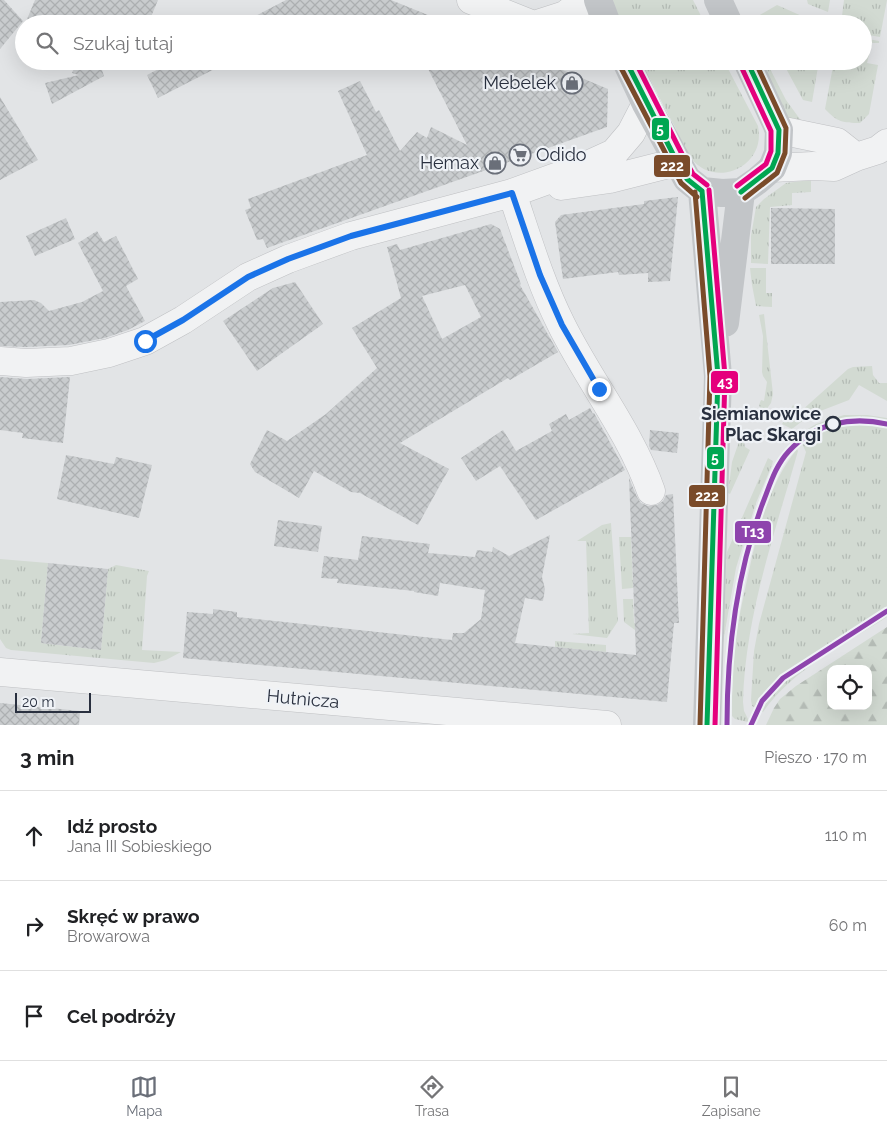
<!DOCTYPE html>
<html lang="pl">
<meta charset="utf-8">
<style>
:root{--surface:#fff;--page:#f2f2f2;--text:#202124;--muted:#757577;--line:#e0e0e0;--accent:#6a6f79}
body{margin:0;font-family:Raleway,sans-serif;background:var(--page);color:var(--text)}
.controls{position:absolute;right:15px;bottom:15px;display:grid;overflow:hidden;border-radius:10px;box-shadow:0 5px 20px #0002}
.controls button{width:45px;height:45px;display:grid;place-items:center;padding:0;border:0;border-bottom:1px solid var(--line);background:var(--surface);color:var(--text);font:25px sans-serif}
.scale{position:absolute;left:15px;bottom:12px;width:76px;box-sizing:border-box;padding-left:5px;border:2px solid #29303f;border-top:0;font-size:14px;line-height:18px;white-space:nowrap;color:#29303f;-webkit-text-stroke:4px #eff2f6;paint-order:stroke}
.stop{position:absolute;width:15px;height:15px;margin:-11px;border:4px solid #1a73e8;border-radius:50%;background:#fff}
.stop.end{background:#1a73e8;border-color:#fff;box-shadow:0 1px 5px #0008}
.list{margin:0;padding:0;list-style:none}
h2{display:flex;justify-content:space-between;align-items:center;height:65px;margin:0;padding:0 20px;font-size:21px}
h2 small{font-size:16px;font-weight:400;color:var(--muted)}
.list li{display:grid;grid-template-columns:32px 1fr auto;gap:15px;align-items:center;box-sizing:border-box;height:90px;padding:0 20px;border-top:1px solid var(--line)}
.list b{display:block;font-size:19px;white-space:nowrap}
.list p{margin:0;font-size:16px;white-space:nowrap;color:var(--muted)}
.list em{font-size:16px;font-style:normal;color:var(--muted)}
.icon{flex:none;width:28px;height:28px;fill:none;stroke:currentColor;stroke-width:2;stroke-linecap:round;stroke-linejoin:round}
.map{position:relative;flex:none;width:887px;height:725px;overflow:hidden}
.search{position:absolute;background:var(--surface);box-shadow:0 5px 20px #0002;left:15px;right:15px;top:15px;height:55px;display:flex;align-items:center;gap:12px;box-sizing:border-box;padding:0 18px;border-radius:28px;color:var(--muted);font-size:19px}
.sheet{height:335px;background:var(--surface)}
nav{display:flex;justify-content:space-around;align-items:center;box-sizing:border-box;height:70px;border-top:1px solid var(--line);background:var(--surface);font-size:14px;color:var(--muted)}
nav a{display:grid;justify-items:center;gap:2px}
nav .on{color:var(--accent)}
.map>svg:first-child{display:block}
</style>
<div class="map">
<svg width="887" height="725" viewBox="0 0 887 725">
<defs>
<pattern id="grass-tufts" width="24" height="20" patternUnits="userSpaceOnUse" patternTransform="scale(1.25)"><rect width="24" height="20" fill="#d2dad2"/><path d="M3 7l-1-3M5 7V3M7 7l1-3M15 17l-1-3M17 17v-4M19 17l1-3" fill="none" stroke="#b4bbb5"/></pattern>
<pattern id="forest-firs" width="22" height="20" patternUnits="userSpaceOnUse" patternTransform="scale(1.25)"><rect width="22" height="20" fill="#d2dad2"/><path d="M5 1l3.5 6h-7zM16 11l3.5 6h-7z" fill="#b4bbb5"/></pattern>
<pattern id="building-cross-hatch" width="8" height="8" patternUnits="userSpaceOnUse" patternTransform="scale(1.25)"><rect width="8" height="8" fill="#c9ccce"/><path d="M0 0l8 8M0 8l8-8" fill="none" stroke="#adb0b2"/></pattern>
</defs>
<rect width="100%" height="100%" fill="#e2e4e6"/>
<path fill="url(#grass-tufts)" d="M613 0H693L705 24H622L615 11Z
M807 0H830L828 12 808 4Z
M844 0H887L880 37 863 34V24H841Z
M777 5 820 24H762L758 16Z
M863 38 879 41V43H872L867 63 878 65 869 114 860 123C843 123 837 122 825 109L834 61H863Z
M641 61H724L758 126C761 141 757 154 745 164 729 177 704 176 691 158 684 149 680 137 675 127 663 105 652 83 641 61Z
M756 61H766L786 100 805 126 784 117Z
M782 61H819L812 102 803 100Z
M811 180V192L792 193V205L770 207 768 264 751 263V236L756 207 764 199 786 183Z
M750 268H766V293H772V307L756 306 752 285Z
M764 314 773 394 771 403 763 414 759 405 761 400 764 401 767 382 763 376 762 372 763 336 759 315Z
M872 366 873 375 879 383H887V401L859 385 849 400 810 415 792 429 782 424 793 405 800 412 848 369 853 367Z
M844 415H867L887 418V617C844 645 793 669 763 712L752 706 751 700 754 651 759 624 806 452 798 435 816 424Z
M742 433 745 447 750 450 730 494 728 493 732 462Z
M797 449 798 451C775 533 745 616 743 702L744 711 748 719V722L735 719 732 716C732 692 732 667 735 643 739 614 746 586 752 557 761 519 772 480 797 449Z
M768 458 773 461 772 465 756 503 736 568 721 654 727 552Z
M611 523 618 621 607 638 572 634 589 633 586 541H577L602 525Z
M619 537H631L633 588 622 589Z
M0 559 48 563 41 643 101 650 108 569 116 565 149 571 147 576 142 650 181 652 166 660 154 663 11 650 6 648 0 639Z
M623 599H633L634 623 647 624 639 633 624 622Z
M555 641 606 645V652L555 647Z"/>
<path fill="url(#forest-firs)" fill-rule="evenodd" d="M887 627V725H766L774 708 780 699 796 686ZM831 669H868V706H831Z"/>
<path fill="url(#building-cross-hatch)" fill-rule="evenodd" d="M0 0H4L23 21 0 49Z
M35 0H158L148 24H25Z
M286 0H391L450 24H240Z
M77 61H103L99 70H102L104 76 52 104 45 83 79 75 72 73Z
M174 61H230L158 98 147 75Z
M424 61H541L608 89 607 127 267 248 263 239 257 240 245 210 251 208 248 199 367 155 338 91 360 81 376 112 379 110 400 151 417 132 427 138 431 127 467 145Z
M0 97 38 160 0 180Z
M678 197 670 281 648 282V273L619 275 618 272 563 279 555 222 561 215 644 204V201Z
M771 208 835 209V264H771Z
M66 218 75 239 35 256 26 236Z
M491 224 500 229 521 284 520 285 558 352 510 380 508 378 400 443 449 469 418 525 360 493 351 492 314 471 299 498 255 472 250 464 267 430 287 441 326 414 377 368 352 328 401 298 387 247 397 244 400 250ZM465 285 481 317 442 339 422 296Z
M97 231 104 242 116 236 138 279 126 286 145 321 128 330 105 338 69 345 26 347 0 346V302L34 300 41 303 49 311 82 302 103 291 78 243Z
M295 282 323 324 257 371 223 321 273 288Z
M0 377 27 379 70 377 63 443 22 438 23 433 0 430Z
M590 408 593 414 594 413 625 470 536 520 500 466 476 481 461 458 503 430 516 451 552 431 549 424 566 414 569 420Z
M650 430 679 433 677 453 651 450 649 446Z
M66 455 114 464 116 457 152 465 139 518 57 499Z
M629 478 637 497 641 503 648 506 657 505 663 501 666 495 673 494 679 623H674L667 702 183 658 187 612 213 614V609L237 612V617L452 640 453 633H464L481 619 485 590 440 583 438 596 414 592V591L337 583 338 579 321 578 324 556 358 560 362 536 430 544 428 553 475 557 477 550 492 552 493 547 509 556 550 535 542 577 545 589 543 601 525 598 515 643 636 655Z
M278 520 322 526 318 552 274 546Z
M48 563 108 569 101 650 41 643Z
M0 703 80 711 79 725H0Z"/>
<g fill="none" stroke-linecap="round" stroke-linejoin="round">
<g stroke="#bfc0c3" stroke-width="29">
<path id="minor" d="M779 130 837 142 856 157
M772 168 813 166 834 167 856 157 878 150 887 143
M561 186 610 179 677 162
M512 193C527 237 540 282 561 324 589 381 630 431 651 491
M0 361 26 363 71 361 109 353 145 341 183 320 248 277 288 259 351 236 512 193 581 168 614 153 631 133 646 104
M0 672 607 725"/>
</g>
<g stroke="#bfc0c3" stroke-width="29">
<path id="tertiary" d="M471 0 531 24
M537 24 565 15 585 0"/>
</g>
<use href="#minor" stroke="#f1f2f3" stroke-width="28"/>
<use href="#tertiary" stroke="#f1f2f3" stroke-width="28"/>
<path stroke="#c2c5c8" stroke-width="28" d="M598 0 607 24
M718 0 729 24
M626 61 646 104 687 179 702 191 722 193 741 192 757 181 772 168 778 153 779 130 747 61
M702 191 718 376 707 725
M725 323 741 192"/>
<g stroke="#eff2f6" stroke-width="9">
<path id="bus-1" d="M626 61 677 162 687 179 702 191
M702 191 718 376 707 725
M741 192 772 168 778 153 779 130 747 61"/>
</g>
<g stroke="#eff2f6" stroke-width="9">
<path id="bus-2" d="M619 64 681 183 697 197
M695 192 710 376 700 725
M745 198 777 173 785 153 786 128 755 61"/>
</g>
<g stroke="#eff2f6" stroke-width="9">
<path id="bus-3" d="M635 61 684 158 693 174 707 185
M737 186 766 164 771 151V131L740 64
M709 190 725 376 715 725"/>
</g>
<use href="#bus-1" stroke="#00a651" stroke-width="5"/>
<use href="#bus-2" stroke="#7a4b2a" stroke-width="5"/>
<use href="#bus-3" stroke="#e5007d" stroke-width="5"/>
<g stroke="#eff2f6" stroke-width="9">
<path id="tram-1" d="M727 725C727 649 736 576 762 505 770 485 775 466 789 451 815 423 851 416 887 424
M751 725 762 701 783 678 887 611"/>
</g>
<use href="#tram-1" stroke="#8e44ad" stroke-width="5"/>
</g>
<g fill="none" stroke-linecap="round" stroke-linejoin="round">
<path stroke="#1a73e8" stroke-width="6" d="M145 341 183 320 248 277 288 259 351 236 512 193 540 275 562 325 599 389"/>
</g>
<defs>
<g id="shop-ring" transform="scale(1.125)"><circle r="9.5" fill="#eff2f6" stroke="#6a6f79" stroke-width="1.5"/><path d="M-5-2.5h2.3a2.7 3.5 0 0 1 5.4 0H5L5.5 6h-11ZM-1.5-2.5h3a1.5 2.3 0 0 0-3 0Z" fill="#6a6f79"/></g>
<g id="supermarket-ring" transform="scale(1.125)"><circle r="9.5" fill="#eff2f6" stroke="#6a6f79" stroke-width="1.5"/><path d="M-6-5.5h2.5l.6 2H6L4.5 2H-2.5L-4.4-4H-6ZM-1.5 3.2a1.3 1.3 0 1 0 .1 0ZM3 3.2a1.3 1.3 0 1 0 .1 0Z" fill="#6a6f79"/></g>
</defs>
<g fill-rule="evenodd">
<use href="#shop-ring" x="572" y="83"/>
<use href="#supermarket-ring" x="520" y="155"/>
<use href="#shop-ring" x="495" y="163"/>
</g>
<circle fill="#eff2f6" stroke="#29303f" stroke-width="2.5" cx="833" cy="424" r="7"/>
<g text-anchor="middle" stroke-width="4.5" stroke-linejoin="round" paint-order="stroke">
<g font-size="18" fill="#29303f" stroke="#eff2f6" text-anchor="end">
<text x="556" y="89">Mebelek</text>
<text x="536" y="161" text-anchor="start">Odido</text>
<text x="479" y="169">Hemax</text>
</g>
<g font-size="18" font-weight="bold" fill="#29303f" stroke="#eff2f6" text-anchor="end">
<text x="821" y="420">Siemianowice<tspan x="821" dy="21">Plac Skargi</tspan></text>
</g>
<g font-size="18" fill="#29303f" stroke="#eff2f6">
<text transform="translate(303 699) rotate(5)" y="6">Hutnicza</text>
</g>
</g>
<g stroke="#eff2f6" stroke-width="2">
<rect x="651" y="117" width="19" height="24" rx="5" fill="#00a651"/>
<rect x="653" y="154" width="38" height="24" rx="5" fill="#7a4b2a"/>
<rect x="710" y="370" width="29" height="24" rx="5" fill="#e5007d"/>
<rect x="706" y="446" width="19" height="24" rx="5" fill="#00a651"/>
<rect x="688" y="484" width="38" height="24" rx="5" fill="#7a4b2a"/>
<rect x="734" y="520" width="38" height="24" rx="5" fill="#8e44ad"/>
</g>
<g font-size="14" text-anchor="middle" font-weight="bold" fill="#fff">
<text x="660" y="134">5</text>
<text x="672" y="171">222</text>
<text x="725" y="387">43</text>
<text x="715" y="463">5</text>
<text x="707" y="501">222</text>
<text x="753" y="537">T13</text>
</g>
</svg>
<div class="controls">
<button><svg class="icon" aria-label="locate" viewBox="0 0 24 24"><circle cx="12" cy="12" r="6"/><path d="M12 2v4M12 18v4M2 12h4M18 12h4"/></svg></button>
</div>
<div class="scale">20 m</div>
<div class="stop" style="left:145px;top:341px"></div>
<div class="stop end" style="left:599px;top:389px"></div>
<div class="search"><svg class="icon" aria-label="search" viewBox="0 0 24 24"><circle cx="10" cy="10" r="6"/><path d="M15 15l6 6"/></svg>Szukaj tutaj</div>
</div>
<section class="sheet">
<h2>3 min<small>Pieszo · 170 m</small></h2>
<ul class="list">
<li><svg class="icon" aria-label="ahead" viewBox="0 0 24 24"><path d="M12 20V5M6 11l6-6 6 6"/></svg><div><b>Idź prosto</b><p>Jana III Sobieskiego</p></div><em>110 m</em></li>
<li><svg class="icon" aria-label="right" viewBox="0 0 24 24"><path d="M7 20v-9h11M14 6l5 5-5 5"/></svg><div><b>Skręć w prawo</b><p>Browarowa</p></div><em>60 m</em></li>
<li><svg class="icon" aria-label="arrive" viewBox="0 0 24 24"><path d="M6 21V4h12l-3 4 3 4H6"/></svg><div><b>Cel podróży</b></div></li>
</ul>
</section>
<nav>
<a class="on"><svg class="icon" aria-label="map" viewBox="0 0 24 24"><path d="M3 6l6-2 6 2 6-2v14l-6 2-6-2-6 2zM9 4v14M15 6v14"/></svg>Mapa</a>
<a><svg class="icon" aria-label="directions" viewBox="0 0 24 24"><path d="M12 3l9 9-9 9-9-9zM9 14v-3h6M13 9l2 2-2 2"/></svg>Trasa</a>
<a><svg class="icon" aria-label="saved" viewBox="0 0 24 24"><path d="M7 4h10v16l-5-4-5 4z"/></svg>Zapisane</a>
</nav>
